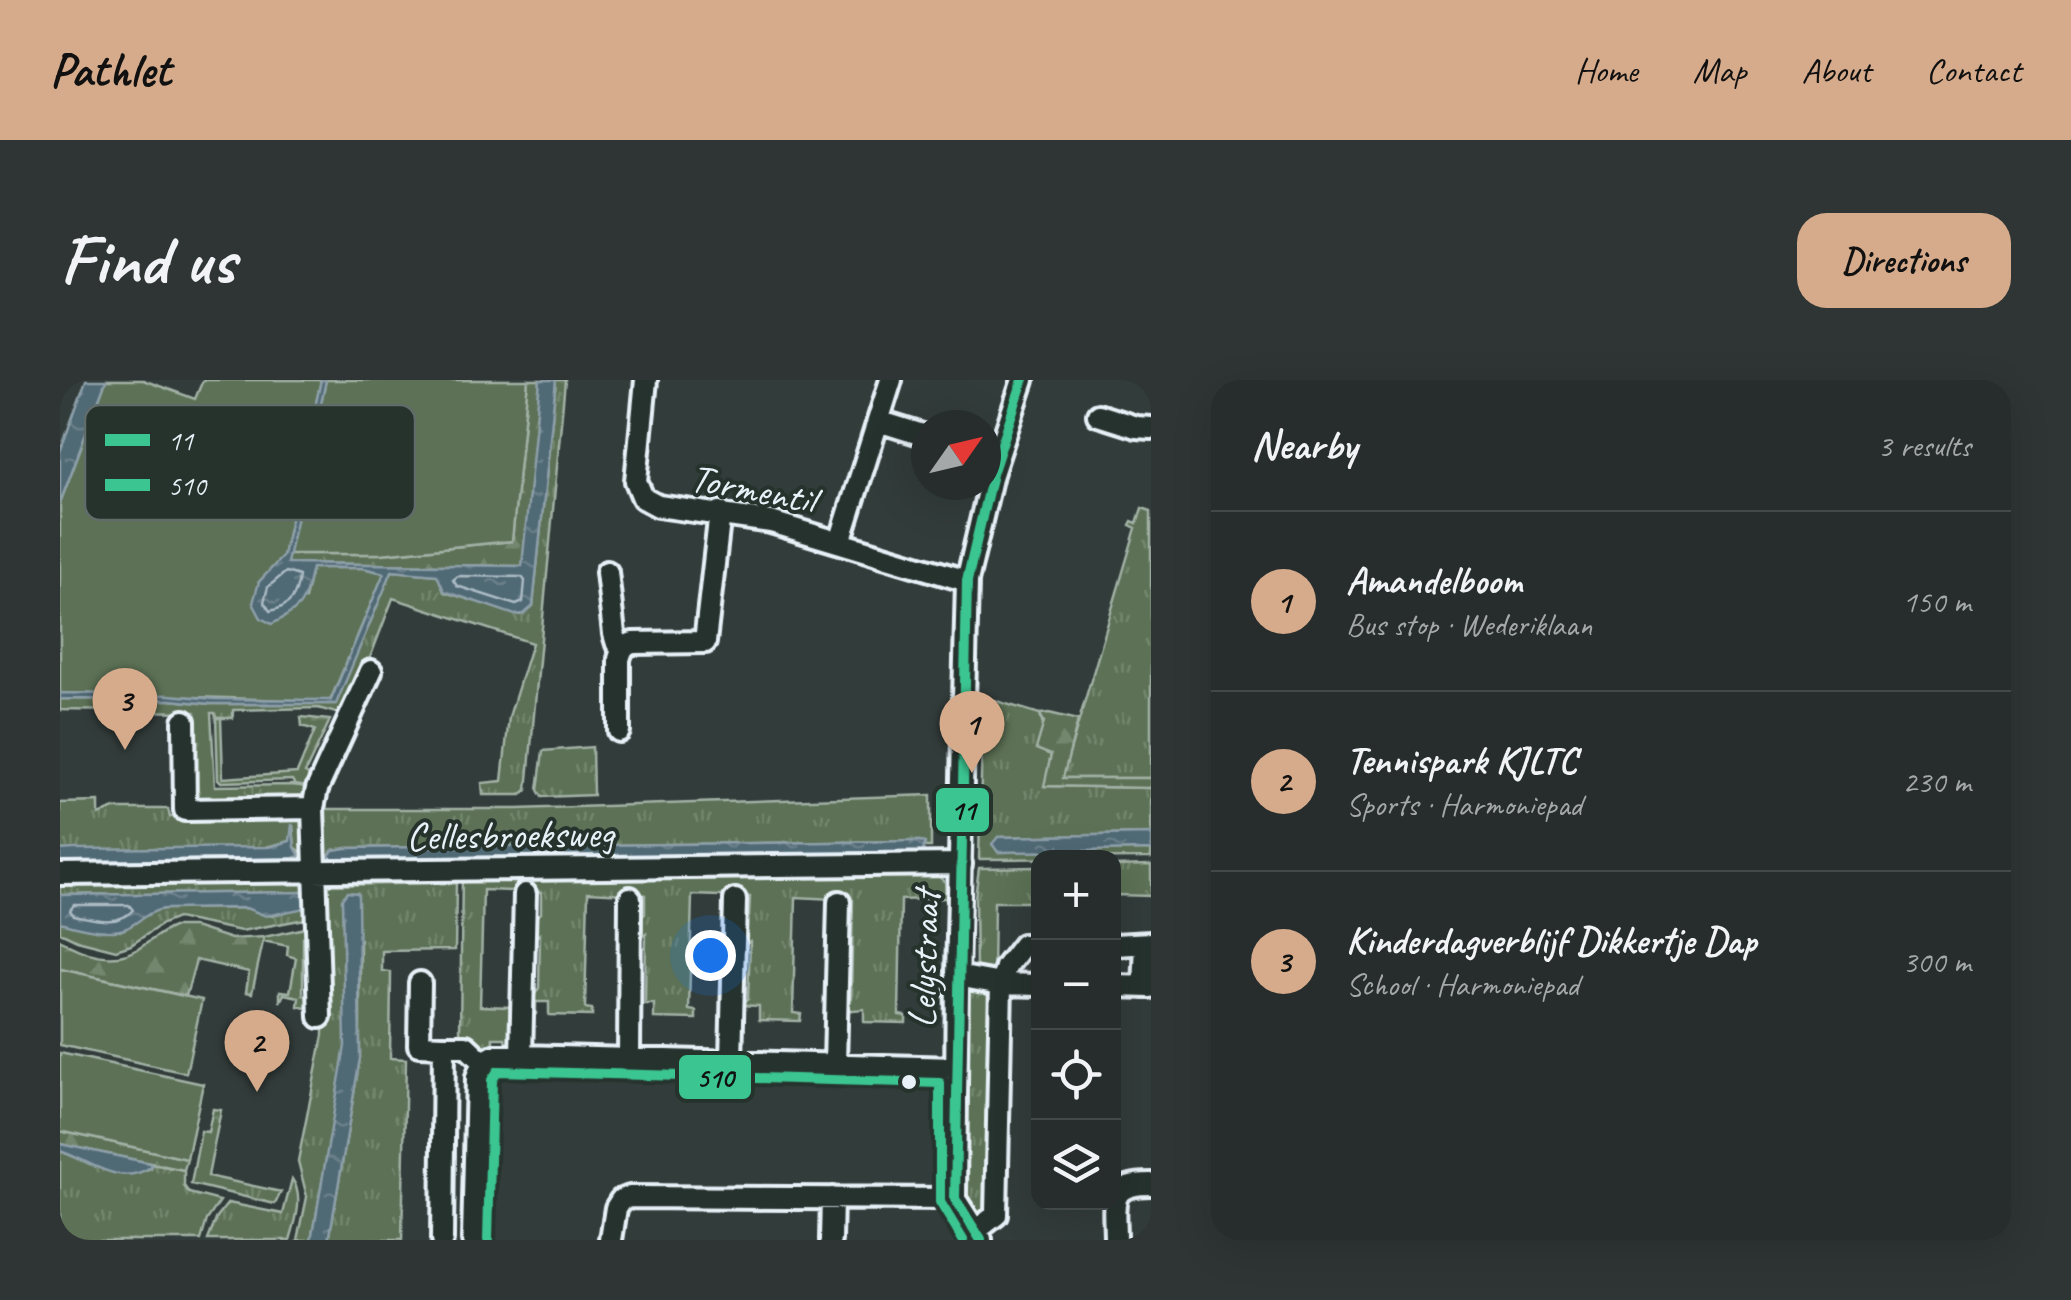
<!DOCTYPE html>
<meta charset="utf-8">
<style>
:root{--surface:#262d2c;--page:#2e3534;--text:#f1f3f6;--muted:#a4a8a9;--line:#424948;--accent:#d6ab8b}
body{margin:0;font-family:Caveat,sans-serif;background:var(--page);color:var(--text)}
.controls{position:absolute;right:30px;bottom:30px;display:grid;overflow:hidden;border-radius:20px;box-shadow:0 10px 40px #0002}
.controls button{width:90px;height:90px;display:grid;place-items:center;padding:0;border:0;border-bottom:2px solid var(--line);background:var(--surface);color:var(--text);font:50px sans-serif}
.compass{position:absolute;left:851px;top:30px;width:90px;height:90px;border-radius:50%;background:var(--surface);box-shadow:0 10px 40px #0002;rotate:56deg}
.you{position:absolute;left:650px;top:575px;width:35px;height:35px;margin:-25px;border:8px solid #fff;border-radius:50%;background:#1a73e8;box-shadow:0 0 0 15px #1a73e833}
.badge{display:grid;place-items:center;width:65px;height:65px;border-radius:50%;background:var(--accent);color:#111;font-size:32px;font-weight:700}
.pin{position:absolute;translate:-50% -82px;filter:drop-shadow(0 2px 5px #0008)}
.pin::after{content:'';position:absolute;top:52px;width:35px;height:30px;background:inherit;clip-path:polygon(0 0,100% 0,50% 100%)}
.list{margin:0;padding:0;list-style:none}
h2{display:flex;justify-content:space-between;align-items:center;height:130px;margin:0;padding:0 40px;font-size:42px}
h2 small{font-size:32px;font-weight:400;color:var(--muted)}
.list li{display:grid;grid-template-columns:65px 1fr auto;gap:30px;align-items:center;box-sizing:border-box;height:180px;padding:0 40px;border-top:2px solid var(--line)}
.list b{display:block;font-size:38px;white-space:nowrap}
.list p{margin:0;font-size:32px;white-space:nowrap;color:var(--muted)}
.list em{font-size:32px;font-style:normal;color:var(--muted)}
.icon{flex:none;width:55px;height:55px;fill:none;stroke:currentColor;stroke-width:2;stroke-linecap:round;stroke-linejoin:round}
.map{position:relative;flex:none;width:1091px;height:860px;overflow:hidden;border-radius:30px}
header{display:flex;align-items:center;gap:60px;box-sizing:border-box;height:140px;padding:0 50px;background:var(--accent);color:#111}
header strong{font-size:48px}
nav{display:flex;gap:55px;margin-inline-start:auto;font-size:35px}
.intro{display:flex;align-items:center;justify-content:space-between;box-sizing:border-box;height:240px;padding:0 60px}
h1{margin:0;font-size:70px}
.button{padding:25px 45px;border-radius:30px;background:var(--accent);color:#111;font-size:35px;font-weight:700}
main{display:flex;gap:60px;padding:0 60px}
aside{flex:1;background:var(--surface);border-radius:30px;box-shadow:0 10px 40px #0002}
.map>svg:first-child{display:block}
</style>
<header>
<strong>Pathlet</strong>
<nav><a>Home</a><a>Map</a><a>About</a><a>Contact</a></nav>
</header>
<div class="intro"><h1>Find us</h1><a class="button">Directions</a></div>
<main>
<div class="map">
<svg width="1091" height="860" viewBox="0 0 1091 860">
<defs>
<pattern id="grass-tufts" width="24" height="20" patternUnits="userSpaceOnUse" patternTransform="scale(2.5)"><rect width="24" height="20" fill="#5b7155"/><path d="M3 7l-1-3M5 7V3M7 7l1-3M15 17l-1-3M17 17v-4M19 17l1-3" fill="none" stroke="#73866e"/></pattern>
<pattern id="forest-firs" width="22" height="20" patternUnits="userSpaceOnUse" patternTransform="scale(2.5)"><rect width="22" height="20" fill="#5b7155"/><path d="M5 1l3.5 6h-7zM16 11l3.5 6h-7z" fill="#73866e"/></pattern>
<pattern id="water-ripples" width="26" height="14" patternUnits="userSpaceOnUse" patternTransform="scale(2.5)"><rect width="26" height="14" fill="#506975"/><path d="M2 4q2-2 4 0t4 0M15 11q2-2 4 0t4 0" fill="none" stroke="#697f89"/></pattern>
</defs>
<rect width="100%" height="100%" fill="#323c3a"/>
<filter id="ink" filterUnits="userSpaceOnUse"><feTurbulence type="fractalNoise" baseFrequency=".01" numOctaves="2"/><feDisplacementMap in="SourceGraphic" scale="20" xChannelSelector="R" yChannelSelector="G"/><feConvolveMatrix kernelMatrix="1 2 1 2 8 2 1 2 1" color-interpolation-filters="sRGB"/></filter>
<g filter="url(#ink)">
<path fill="url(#grass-tufts)" stroke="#a2b1a6" stroke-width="2.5" d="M496 0H505L467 410 461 415H423L422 403 442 401 449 337 472 263 333 218 305 291 300 290 280 334 258 328 173 330V338H156L155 333H151L155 406 235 405 253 408 244 420 137 422 135 332 0 330V319L110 320 151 324H275L332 191 378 195 384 212 460 235 473 226Z
M1082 128 1091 131V398H1002L1076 148 1070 145 1072 141 1077 143Z
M923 317 980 334 991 375 985 406 1091 408V454L938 457V472L1091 470V478L919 479Z
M532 367 533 415 482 417 478 410 483 371Z
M871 415V467H865L860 461 287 468 273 470 269 475 259 474V436L267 429H457Z
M39 422V435L55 429H108L110 437 245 435 250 482 0 489V482L233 478 238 477 240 471 235 467 233 445 230 461 202 468 0 470V423Z
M1091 485V516L1056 515 1054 518V486Z
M978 487V522H934L933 596 916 593 915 517 919 488Z
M402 493 876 494 885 502 886 518 841 520 839 635 846 636V643L804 642V629L782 631 791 621 793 520 736 517 733 633 741 634 740 641 699 640V626L679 625 688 619 690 561 679 567V545L689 537 690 517 632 515 629 630 636 631V639L594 638V624H585L586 554 574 563V543L585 534V515L528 512 525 628 532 629V636L489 635V622H476V634H471L472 619 479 608 480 554 470 560 469 542 481 533V512L423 510 420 626 452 627 450 665H446L445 658H433V667C421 667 413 657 400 656Z
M247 495 253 535 245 539 181 551 117 538 102 544 71 565 56 570 17 560 0 552V542L60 551 95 530 104 529 186 528 212 536 223 532 245 512 0 515V500Z
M396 503 395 570 322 571V591L331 592 330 678 346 679 342 860H269L300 678V559L284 676 252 860H238L247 817 238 781 263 655 265 505Z
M245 548H249L253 557 243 558V615L254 616 253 622 245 628 238 626 239 617 224 614 220 622V611L230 612 236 578 227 575 228 566 203 561 204 557Z
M910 605 926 609 929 613V824L925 832 915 840 895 817 901 613Z
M153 729 161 730 148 796 221 812 215 824 131 804 141 751 148 752Z
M0 771C33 783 54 803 91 788V784L124 790V806L129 813 160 821 147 840 141 860H0Z
M232 799C244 816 236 840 230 860H148L157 837 168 823 223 834Z"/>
<path fill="url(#forest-firs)" stroke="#a2b1a6" stroke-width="2.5" d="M468 0H480L463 186 227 183 228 174H321L452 161Z
M989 333 1018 340 1003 398H1091V408L984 406 991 375 976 369 984 342 980 334Z
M241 337 270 340 245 393 256 399 253 408 235 405 232 400 161 402 158 399 156 338H161L163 398 237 393 255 350 242 346Z
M113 547H134L171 559 204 557 192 613 186 612 189 592 136 580 126 616 0 589V560C22 574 55 584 78 569 90 562 100 552 113 547Z
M0 751 127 779 124 790 0 764Z"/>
<path fill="#5b7155" stroke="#a2b1a6" stroke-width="2.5" d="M46 0H83L135 19 143 0H261L223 176 199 202 245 219 252 188H303L324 193 270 321 0 313V123Z
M266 0H468L452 161 321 174H228Z
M0 589 142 620 126 693 0 665Z
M0 673 143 704 127 779 0 751Z"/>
<path fill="url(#water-ripples)" stroke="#8d9fa9" stroke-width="2.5" d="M26 0H46L0 123V72Z
M261 0H266L227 183 462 186 480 0H496L473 226 464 234 455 235 384 211 377 195 332 191 276 324H151L110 320 0 319V313L109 315 155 319 271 320 324 193 303 188H252C244 222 245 227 212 244L201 238 193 223 199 202 223 176Z
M232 444 235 467 240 476 233 478 0 482V470L14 469 209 467 230 461Z
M1091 454V470L938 472 932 464 938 457Z
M860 461 865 463 863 472 467 480H273L269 476 273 470 287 468Z
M246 512 245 528 206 536 186 528 104 529C89 531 80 541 67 548 50 556 17 547 0 542V515Z
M287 512 298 513 300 678 269 860H252L285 666 282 519Z
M0 764 90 783 92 786C60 809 31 781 0 771Z"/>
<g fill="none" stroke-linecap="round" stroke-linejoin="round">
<path stroke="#abbbc4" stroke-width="2.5" d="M226 192 239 196C237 216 230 227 210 231L204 222 208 207Z
M398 196 462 197 465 201 463 222 456 225 397 206 393 200Z
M14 525H69L73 530C57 547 35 539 13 535L10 530Z"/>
<g stroke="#e8f1f8" stroke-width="28">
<path id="minor" d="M586 0 576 101 583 118 598 126 711 142 907 201
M1038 35 1076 47 1091 48
M818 41 866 56
M780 162 831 0
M547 192 554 254 557 264 563 267
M563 267 573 263 645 262 660 132
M124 341 125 430 253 428
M559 351V279L563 267
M0 494 901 484
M1054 565 1091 563
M897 596 941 604 978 605
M360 603 359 665 384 666
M1054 606 1091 607
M1084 607 1086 565
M260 637 253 428 257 409 311 291
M461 676 465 514
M569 679 570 518
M671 681 675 520
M423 682 434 676H461L895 688
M775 684 779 522
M917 850 936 835 941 604 946 587 963 565H978
M382 860 384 666H406L423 682
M413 860 417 697 423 682
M551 860 556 828 561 820 570 817 895 819
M771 860 772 818
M921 860 895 819 897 596 907 201 932 94 963 0
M1055 860C1055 823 1046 804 1091 804"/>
</g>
<use href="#minor" stroke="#26332d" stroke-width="20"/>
<g stroke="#26332d" stroke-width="18">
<path id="bus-1" d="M921 860 895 819 907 201 932 94 963 0"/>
</g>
<g stroke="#26332d" stroke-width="18">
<path id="bus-2" d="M428 860 432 700 438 691 880 703V822L903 860"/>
</g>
<use href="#bus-1" stroke="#3ac591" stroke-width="10"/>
<use href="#bus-2" stroke="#3ac591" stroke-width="10"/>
</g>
</g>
<circle fill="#e8f1f8" stroke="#26332d" stroke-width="4" cx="849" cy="702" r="9"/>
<g text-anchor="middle" stroke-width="8" stroke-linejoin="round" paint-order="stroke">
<g font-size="40" fill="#e8f1f8" stroke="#26332d">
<text transform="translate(693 108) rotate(11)" y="14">Tormentil</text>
<text transform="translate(450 454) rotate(-1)" y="14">Cellesbroeksweg</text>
<text transform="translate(863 579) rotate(-88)" y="14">Lelystraat</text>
</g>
</g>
<rect x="25" y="25" width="330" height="115" rx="15" fill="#26332d" stroke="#606c6a" stroke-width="2.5"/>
<rect x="45" y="54" width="45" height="12" fill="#3ac591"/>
<rect x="45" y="99" width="45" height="12" fill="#3ac591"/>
<g font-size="28" fill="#e8f1f8">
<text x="108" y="70">11</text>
<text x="108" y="115">510</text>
</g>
<g stroke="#26332d" stroke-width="4">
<rect x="874" y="406" width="57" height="48" rx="10" fill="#3ac591"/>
<rect x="617" y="673" width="76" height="48" rx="10" fill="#3ac591"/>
</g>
<g font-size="28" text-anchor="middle" font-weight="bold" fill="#111">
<text x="903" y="439">11</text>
<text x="655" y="707">510</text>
</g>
</svg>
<div class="controls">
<button>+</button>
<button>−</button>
<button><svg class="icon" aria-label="locate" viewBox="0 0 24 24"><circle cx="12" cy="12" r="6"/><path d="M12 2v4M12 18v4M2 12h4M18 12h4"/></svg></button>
<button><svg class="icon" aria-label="layers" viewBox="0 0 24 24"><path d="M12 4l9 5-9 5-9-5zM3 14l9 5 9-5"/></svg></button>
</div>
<svg class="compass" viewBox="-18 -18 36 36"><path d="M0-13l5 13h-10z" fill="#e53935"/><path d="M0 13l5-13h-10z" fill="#a4a8a9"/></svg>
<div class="you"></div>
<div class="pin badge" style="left:912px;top:393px">1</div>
<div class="pin badge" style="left:197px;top:712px">2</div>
<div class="pin badge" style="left:65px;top:370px">3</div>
</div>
<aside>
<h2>Nearby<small>3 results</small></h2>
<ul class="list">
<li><span class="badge">1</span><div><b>Amandelboom</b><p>Bus stop · Wederiklaan</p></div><em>150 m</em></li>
<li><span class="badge">2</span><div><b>Tennispark KJLTC</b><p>Sports · Harmoniepad</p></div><em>230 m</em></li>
<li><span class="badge">3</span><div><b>Kinderdagverblijf Dikkertje Dap</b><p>School · Harmoniepad</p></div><em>300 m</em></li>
</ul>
</aside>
</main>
